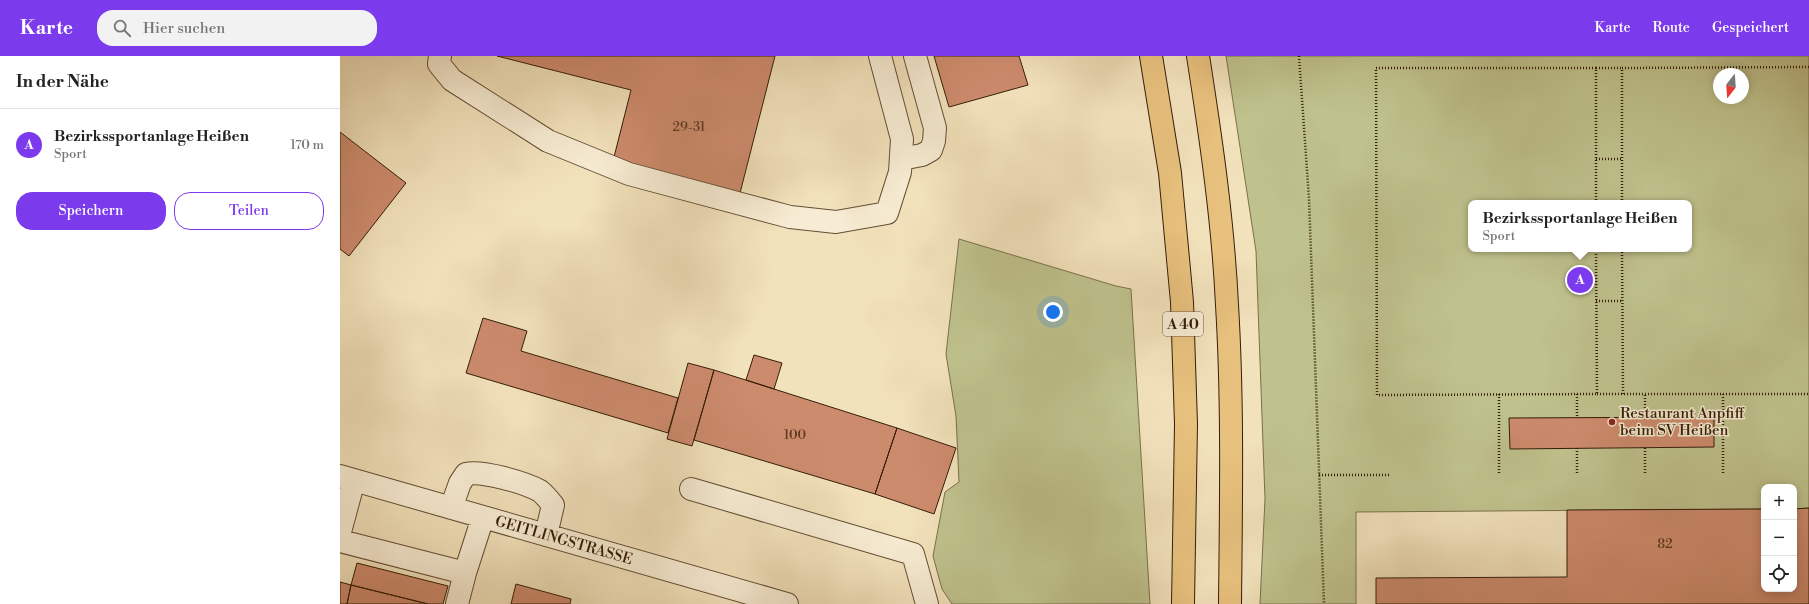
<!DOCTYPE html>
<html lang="de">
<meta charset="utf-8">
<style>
:root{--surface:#fff;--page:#f2f2f2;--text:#222;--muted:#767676;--line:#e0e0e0;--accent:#7c3aed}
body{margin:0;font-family:"Libre Bodoni",serif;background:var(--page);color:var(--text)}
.controls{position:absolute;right:12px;bottom:12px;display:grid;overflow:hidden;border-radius:8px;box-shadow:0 2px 10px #0003}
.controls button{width:36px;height:36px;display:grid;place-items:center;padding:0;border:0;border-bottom:1px solid var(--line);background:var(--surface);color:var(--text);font:20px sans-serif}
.compass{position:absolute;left:1373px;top:12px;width:36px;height:36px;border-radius:50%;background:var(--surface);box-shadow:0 2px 10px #0003;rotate:197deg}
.you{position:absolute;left:713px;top:256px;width:14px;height:14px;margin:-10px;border:3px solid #fff;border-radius:50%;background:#1a73e8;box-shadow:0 0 0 6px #1a73e833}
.badge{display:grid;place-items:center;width:26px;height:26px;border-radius:50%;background:var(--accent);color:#fff;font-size:13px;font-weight:700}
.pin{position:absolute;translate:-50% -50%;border:2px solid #fff;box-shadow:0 1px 4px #0006}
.popup{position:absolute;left:1128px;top:144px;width:224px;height:52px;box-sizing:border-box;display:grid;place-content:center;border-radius:8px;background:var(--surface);filter:drop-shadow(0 1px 3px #0005);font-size:13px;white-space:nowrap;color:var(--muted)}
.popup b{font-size:15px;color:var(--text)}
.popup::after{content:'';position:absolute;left:50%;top:100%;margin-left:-8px;border:8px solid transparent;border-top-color:var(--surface)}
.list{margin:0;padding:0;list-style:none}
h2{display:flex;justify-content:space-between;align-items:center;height:52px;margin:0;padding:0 16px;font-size:17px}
h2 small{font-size:13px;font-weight:400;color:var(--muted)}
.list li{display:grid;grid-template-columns:26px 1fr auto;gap:12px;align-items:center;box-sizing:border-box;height:72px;padding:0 16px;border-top:1px solid var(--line)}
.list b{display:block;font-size:15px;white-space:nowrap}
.list p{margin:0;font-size:13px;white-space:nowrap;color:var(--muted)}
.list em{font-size:13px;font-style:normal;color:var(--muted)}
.actions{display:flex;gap:8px;padding:12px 16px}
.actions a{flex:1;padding:9px 0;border:1px solid var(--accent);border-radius:16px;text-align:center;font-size:14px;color:var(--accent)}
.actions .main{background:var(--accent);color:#fff}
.icon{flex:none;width:22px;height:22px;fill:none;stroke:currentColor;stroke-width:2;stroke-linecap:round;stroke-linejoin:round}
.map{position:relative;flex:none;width:1469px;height:548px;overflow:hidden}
header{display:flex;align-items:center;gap:24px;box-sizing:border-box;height:56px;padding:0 20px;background:var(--accent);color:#fff}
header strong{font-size:19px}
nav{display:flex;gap:22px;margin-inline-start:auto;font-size:14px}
.search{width:280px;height:36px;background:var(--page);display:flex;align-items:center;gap:10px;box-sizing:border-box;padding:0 14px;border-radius:16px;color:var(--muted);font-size:15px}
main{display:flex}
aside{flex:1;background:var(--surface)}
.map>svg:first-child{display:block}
</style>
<header>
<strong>Karte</strong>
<div class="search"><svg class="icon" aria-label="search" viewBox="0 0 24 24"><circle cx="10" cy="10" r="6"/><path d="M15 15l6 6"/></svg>Hier suchen</div>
<nav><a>Karte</a><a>Route</a><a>Gespeichert</a></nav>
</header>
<main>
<aside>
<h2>In der Nähe<small></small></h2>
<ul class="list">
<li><span class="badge">A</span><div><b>Bezirkssportanlage Heißen</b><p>Sport</p></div><em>170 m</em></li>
</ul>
<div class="actions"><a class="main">Speichern</a><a>Teilen</a></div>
</aside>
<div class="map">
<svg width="1469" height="548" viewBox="0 0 1469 548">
<rect width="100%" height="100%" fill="#f2e2bc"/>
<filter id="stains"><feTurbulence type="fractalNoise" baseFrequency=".005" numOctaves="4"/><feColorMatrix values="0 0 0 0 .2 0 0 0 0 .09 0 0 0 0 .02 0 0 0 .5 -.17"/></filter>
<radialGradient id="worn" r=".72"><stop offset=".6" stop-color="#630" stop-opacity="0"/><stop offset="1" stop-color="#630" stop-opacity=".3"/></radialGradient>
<path fill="#bfc28d" stroke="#7a704a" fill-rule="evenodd" d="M886 0H1469V452L1454 453V431H1424V453L1016 456V548H920L925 443 916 195ZM1379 18H1403V42H1379ZM1131 147H1349V193H1131Z
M619 183 776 230 791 233 810 548H612L602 533 593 500 605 436 619 426 616 360 606 298Z"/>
<path fill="#cd8b6d" stroke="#341d07" d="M157 0H435L400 137 273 105 291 34Z
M594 0H679L688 29 609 51Z
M0 76 66 127 9 200 0 193Z
M143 262 187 275 181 295 338 342 328 377 126 317Z
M414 299 442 307 434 333 406 324Z
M348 307 374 314 352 390 327 383Z
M374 314 557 372 535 438 354 384Z
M1374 361V391L1170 393 1169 362Z
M557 372 616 392 594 458 535 438Z
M1469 452V548H1036V522L1227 521V454L1424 453V533H1454V453Z
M17 507 108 530 103 548H88L11 529Z
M0 526 11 529 7 548H0Z
M176 528 231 543 230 548H171Z
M11 529 88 548H7Z"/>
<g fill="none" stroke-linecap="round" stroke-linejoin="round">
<g stroke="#644e34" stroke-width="24">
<path id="minor" d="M100 0 99 8 112 24 208 85 289 118 450 161 496 166 547 157 560 116 562 83 540 0
M561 103 582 99 591 94 594 85 595 72 575 0
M0 420 447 548
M351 433 573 498 587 548
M111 452 120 427 126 418C142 414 186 427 200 435 205 439 209 444 213 449L206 479
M0 476 14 424
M0 485 125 517 143 461
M117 548 125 517"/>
</g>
<g stroke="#341d07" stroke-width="24">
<path id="highway" d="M811 0 830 117 842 246 846 368 843 548
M858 0C871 83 883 165 887 249 893 348 891 449 890 548"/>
</g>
<path stroke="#341d07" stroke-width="2.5" stroke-dasharray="1 2" stroke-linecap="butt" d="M959 0 969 143 984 548
M1256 12H1282
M1256 103H1282
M1256 147V12H1036L1037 339 1257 338 1256 193
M1282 147V12L1469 11
M1282 193 1283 338
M1256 245H1282
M1159 338V418
M1237 338V362
M1257 338H1469
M1383 338V418
M1305 361V338
M1237 392V418
M1305 392V418
M979 419H1051"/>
<use href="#minor" stroke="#f7ecd3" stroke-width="22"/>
<use href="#highway" stroke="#e9c17e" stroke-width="22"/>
</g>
<circle fill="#8f2418" stroke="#f7ecd3" stroke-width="1.5" cx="1272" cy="366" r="4"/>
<g text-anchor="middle" stroke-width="3" stroke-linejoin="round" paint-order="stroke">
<g font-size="13" fill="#5a3820">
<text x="349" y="75">29-31</text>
<text x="455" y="383">100</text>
<text x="1325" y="492">82</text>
</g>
<rect fill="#f7ecd3" stroke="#6e5b44" stroke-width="1" x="823" y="256" width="40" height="24" rx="3"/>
<g font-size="14" font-weight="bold" fill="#341d07">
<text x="843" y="273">A 40</text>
</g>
<g font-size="15" fill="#341d07" stroke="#f7ecd3" text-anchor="start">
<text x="1280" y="362">Restaurant Anpfiff<tspan x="1280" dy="17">beim SV Heißen</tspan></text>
</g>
<g font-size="15" fill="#341d07" stroke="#f7ecd3">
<text transform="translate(224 484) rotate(16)" y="5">GEITLINGSTRASSE</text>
</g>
</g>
<rect width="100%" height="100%" filter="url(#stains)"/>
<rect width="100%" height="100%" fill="url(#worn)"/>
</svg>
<div class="controls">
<button>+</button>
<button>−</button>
<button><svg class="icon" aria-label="locate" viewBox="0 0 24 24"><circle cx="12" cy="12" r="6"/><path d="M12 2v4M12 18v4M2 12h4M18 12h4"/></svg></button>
</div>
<svg class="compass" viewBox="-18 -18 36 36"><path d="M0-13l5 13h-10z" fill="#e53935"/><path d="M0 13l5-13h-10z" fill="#767676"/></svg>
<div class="you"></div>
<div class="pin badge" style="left:1240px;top:224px">A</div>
<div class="popup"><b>Bezirkssportanlage Heißen</b>Sport</div>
</div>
</main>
